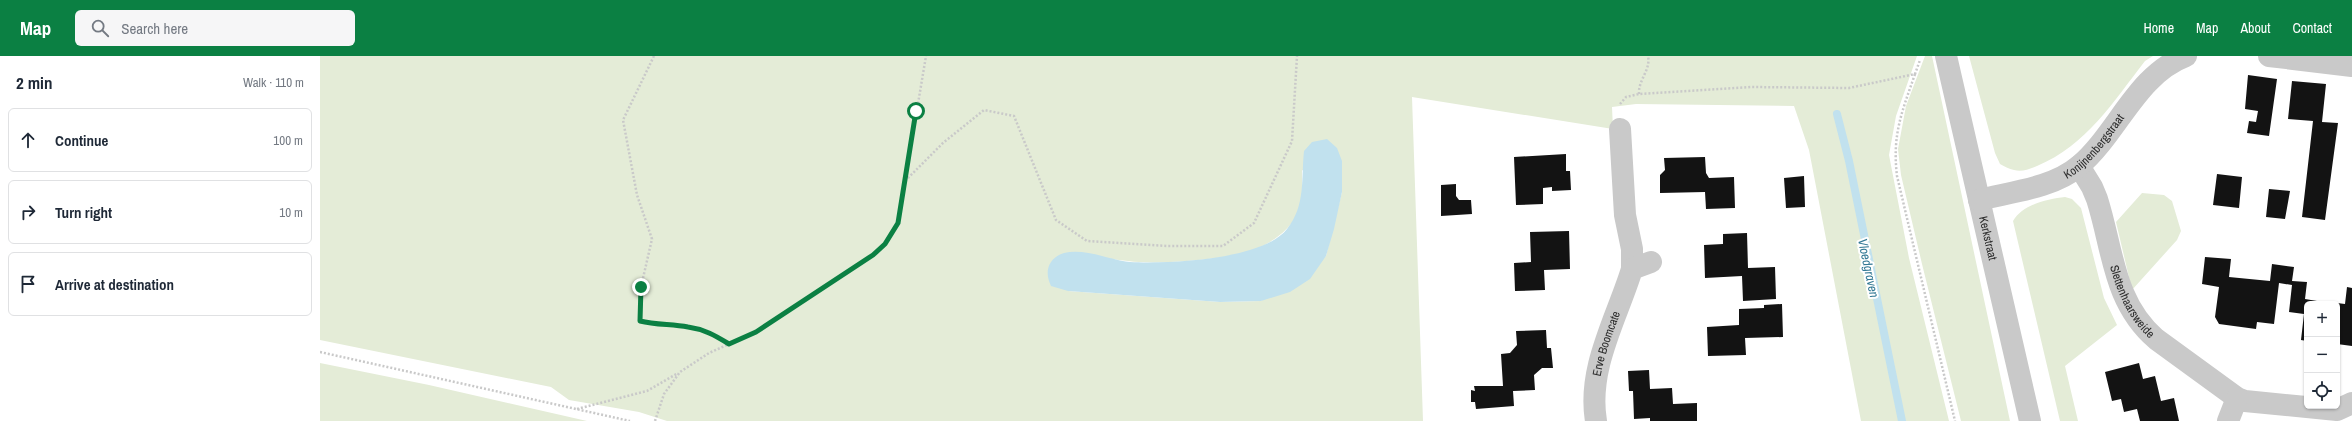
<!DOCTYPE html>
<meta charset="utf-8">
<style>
:root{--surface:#fff;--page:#f6f6f7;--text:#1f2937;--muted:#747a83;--line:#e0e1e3;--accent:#0b8043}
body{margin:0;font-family:"Archivo Narrow",sans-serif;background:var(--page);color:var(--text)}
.controls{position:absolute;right:12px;bottom:12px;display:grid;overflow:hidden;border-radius:6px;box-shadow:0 1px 3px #0004}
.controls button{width:36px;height:36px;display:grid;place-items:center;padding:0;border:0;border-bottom:1px solid var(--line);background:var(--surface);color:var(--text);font:20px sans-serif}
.stop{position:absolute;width:12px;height:12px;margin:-9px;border:3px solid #0b8043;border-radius:50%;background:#fff}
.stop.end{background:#0b8043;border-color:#fff;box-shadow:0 1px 4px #0008}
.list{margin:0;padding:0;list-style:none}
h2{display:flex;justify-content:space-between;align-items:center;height:52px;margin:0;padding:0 16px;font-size:17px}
h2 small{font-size:13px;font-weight:400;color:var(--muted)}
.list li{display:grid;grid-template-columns:26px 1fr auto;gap:12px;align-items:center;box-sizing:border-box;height:64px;margin:0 8px 8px;padding:0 8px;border:1px solid var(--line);border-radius:6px}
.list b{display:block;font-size:15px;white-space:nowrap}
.list em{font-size:13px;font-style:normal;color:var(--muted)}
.icon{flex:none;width:22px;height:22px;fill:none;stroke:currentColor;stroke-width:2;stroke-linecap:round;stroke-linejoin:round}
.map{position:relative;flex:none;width:2032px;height:365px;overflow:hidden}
header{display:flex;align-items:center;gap:24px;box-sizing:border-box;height:56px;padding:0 20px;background:var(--accent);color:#fff}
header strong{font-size:19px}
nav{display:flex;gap:22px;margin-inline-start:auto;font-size:14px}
.search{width:280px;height:36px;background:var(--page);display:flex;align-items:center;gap:10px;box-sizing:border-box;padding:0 14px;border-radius:6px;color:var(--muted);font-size:15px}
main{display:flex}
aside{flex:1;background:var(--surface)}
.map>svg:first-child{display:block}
</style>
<header>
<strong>Map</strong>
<div class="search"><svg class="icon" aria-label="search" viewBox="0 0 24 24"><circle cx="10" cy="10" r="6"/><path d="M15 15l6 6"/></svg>Search here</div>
<nav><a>Home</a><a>Map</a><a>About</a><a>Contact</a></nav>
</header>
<main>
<aside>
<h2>2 min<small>Walk · 110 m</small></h2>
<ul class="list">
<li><svg class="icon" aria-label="ahead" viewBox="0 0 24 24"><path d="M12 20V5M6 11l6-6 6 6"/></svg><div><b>Continue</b></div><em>100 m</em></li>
<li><svg class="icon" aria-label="right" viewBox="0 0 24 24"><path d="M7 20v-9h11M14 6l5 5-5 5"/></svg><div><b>Turn right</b></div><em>10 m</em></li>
<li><svg class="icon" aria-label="arrive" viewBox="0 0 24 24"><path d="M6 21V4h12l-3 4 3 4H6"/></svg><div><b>Arrive at destination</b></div></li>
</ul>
</aside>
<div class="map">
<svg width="2032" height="365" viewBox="0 0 2032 365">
<rect width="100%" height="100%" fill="#fff"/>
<path fill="#e4ecd7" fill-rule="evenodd" d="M0 0H1597L1576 60 1569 99 1589 202 1629 365H1541L1489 94 1474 50 1316 48 1292 51 1293 73 1092 41 1103 365H347L319 356 249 344 231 331 0 284ZM982 114 1022 136 1006 200 941 245 900 246 748 235 763 198C778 200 793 204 808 205 837 209 899 204 927 196 947 190 970 176 978 156 984 143 982 128 982 114Z
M1605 0H1612L1690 365H1641L1602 208 1581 119 1578 93 1586 50Z
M1649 0H1833L1825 5C1793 46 1767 89 1717 110 1710 113 1702 116 1694 114 1689 113 1684 110 1680 108L1675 97Z
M1822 137 1844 139 1852 145 1861 175 1857 184 1812 234 1796 166Z
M1745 141 1752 143 1761 152 1784 242 1797 269 1745 310 1758 365H1740L1693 165C1703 148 1728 143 1745 141Z
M0 307 109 329 267 365H0Z"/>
<path fill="#c1e1ee" d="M1007 83 1017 92 1022 105V136L1014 173 1006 200 990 223 970 236 941 245 900 246 748 235 731 230C724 216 728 202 744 197 765 192 790 204 810 206 848 208 943 204 967 173 986 149 981 123 984 95L992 86Z"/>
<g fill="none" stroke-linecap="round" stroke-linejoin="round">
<path stroke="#c1e1ee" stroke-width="8" d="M1517 58 1529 105 1582 365"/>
</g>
<path fill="#131313" d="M1928 19 1957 23 1949 80 1927 77 1929 65 1936 66 1938 55 1925 53Z
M1972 25 2006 28 2002 66 2018 67 2005 164 1982 161 1993 65 1968 63Z
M1246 98V115H1250L1251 134 1232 135V131L1223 132V148L1196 149 1194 101Z
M1385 101 1386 117 1389 122 1414 121 1415 152 1386 153 1385 136 1340 137V119L1345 114 1344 102Z
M1897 118 1922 121 1919 152 1893 149Z
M1484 120 1485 151 1466 152 1464 122Z
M1136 128V140L1139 144H1151L1152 158 1121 160V129Z
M1949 133 1970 135 1965 163 1946 161Z
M1249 175 1250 213 1224 214 1225 234 1195 235 1194 207 1211 206 1210 176Z
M1427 177 1428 212 1455 211 1456 243 1423 245 1422 220 1385 222 1384 189 1403 188V178Z
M1885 201 1911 203 1909 221 1950 225 1952 208 1974 211 1972 225 1987 226 1985 243 2015 248H1987V285L1981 284 1984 258 1969 256 1972 229 1959 227 1954 268 1937 266 1936 273 1899 268 1895 261 1899 231 1882 228Z
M2027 231 2032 232V290L2017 288V247L2025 248Z
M1462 248 1463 281 1425 282 1426 299 1388 300 1387 271 1419 269V253L1444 252V249Z
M1226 274 1227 292H1231L1233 312H1222L1214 319 1215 334 1193 335 1194 350 1156 353 1155 346H1151V334L1155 335 1154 330H1183L1181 298 1190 297 1197 289 1196 275Z
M1819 307 1823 323 1835 320 1841 345 1854 342 1859 365H1820L1817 353 1804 356 1801 343 1792 345 1785 316Z
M1329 314 1330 333 1352 332 1353 348 1377 347V365H1330V362L1314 363 1313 335H1309L1308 315Z"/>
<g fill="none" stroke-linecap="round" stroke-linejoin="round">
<path stroke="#c9c9c9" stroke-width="2.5" stroke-dasharray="2 2" stroke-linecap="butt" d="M334 0 303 64 317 139 332 183 321 231 320 265C336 269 352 268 368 271 383 273 395 280 409 287
M1595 18C1582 56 1572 78 1577 120L1635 365
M1319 38C1318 24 1331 14 1328 0
M1300 48 1306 41 1319 38 1432 31 1529 32 1595 18 1600 4
M585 125 623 87 664 54 694 60 736 164 767 185 847 190H903L934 167 972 85 977 0
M0 296 310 365
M257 353 327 335 358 317
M335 365 344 338 360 316 389 297 436 276 553 199 565 188 578 167 606 0"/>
<g stroke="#c9c9c9" stroke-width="22">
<path id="s1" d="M1626 0 1710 365"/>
<path d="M1949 0 2032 10"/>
<path d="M1300 73 1305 159 1312 193V213"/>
<path id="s2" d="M1759 110 1772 131 1777 143C1793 193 1793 246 1836 283L1917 342 1925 345 2017 354 2032 347"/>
<path id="s3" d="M1659 144C1691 136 1733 132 1759 110 1798 77 1816 19 1866 0"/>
<path id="s4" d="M1276 365C1267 312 1297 262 1312 213L1331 206"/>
<path d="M1908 365 1917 342"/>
</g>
</g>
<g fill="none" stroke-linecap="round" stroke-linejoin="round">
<path stroke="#0b8043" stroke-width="5" d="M321 231 320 265C336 269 352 268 368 271 384 273 396 280 409 288L436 276 553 199 565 188 578 167 596 55"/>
</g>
<g text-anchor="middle" stroke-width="4" stroke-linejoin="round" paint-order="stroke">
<g font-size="12" fill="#2c2c2c" stroke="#fff">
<text dy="4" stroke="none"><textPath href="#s3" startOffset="131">Konijnenbergstraat</textPath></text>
<text dy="4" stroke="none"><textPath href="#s1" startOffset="187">Kerkstraat</textPath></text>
<text dy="4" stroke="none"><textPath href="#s2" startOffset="147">Slettenhaarsweide</textPath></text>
<text dy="4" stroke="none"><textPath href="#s4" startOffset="79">Erve Boomcate</textPath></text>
</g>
<g font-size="13" font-style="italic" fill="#337995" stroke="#fff">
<text transform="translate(1549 212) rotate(78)" y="5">Vloedgraven</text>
</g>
</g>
</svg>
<div class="controls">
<button>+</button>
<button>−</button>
<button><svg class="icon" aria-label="locate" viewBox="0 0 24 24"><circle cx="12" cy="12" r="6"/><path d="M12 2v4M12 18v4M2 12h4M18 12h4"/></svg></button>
</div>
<div class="stop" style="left:596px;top:55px"></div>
<div class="stop end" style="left:321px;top:231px"></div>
</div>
</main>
